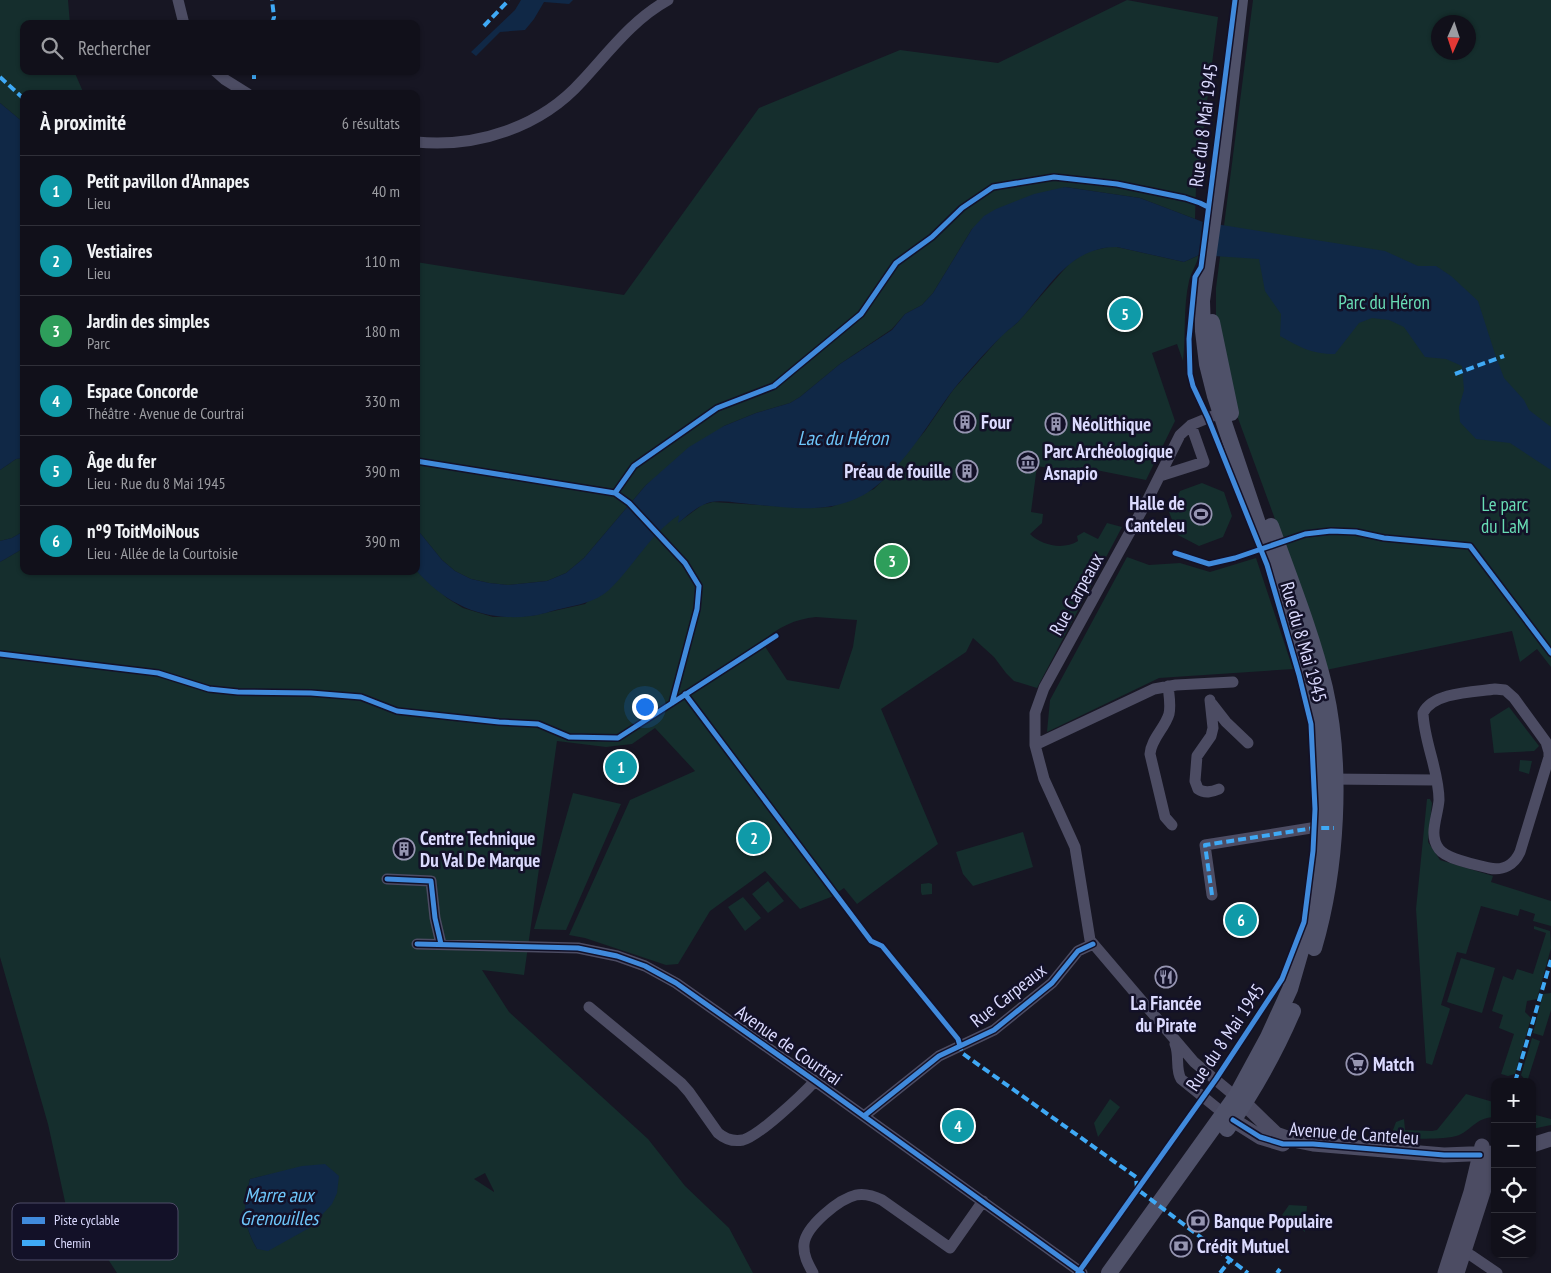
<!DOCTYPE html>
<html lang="fr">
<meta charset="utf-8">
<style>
:root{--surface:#11101a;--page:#1e1e27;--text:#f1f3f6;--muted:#9c9da2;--line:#303039;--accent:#9695b1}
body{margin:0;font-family:"PT Sans Narrow",sans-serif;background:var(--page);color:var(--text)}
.controls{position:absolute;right:15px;bottom:15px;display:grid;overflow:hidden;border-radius:10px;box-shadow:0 1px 4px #0004}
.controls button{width:45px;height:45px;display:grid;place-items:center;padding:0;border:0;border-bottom:1px solid var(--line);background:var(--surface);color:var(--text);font:25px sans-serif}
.compass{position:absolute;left:1431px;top:15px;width:45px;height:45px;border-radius:50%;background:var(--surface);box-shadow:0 1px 4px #0004;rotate:183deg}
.you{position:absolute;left:644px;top:706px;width:18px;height:18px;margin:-12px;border:4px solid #fff;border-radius:50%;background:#1a73e8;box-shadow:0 0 0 8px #1a73e833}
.badge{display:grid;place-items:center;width:32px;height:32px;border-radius:50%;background:var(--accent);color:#fff;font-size:16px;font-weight:700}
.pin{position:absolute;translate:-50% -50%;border:2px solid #fff;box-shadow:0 1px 5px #0006}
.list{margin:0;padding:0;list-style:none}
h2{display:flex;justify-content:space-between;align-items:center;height:65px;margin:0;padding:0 20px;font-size:21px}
h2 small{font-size:16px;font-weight:400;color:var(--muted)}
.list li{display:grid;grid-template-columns:32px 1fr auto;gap:15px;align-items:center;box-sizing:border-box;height:70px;padding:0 20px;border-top:1px solid var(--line)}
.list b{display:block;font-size:19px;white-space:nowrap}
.list p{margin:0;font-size:16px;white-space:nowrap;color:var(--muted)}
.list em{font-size:16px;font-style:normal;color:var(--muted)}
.icon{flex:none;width:28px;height:28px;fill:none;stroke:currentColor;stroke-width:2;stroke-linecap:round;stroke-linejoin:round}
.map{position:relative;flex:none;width:1551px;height:1273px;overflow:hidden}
.search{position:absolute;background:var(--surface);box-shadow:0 1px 4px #0004;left:20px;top:20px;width:400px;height:55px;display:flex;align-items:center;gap:12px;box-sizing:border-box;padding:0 18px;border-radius:10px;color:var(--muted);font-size:19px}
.panel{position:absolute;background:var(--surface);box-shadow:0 1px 4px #0004;left:20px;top:90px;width:400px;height:485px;border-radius:10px}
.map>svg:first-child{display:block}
</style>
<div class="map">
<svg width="1551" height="1273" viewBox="0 0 1551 1273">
<rect width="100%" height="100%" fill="#171623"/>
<path fill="#152e2d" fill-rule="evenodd" d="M0 0H68L70 24H24V71H74L84 94H24V123L0 103Z
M1127 0 1218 17 1196 187 1195 219 1140 198 1065 187 972 229 933 293 922 305 905 314 892 329 840 364 800 397 790 403 756 413 724 426 646 485 584 558 566 573 547 581 508 585 489 583 471 579 455 571 442 560 416 528V262L624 295 759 108 900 50 998 63Z
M1253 0H1551V653L1527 620 1525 622 1551 658V667L1537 649 1520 662 1512 631 1326 670 1283 541 1235 410 1216 318V288ZM1438 22H1468V52H1438Z
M1108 247H1117L1184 262 1199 255C1197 264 1191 272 1189 281 1183 308 1186 335 1183 361L1177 344 1152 353 1175 421 1146 480 1081 467 1080 473 1037 466 1031 512 1043 514 1042 523 1030 534C1042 546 1064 550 1078 541L1077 536 1084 532 1098 539 1107 523 1122 527 1037 688 1014 681 1006 673 994 657 973 638 966 652 881 709 938 844 857 904 844 888 831 897 800 909 765 871 710 911 678 964 666 965 585 938 569 935 630 800 695 771 655 728 632 744 606 747 557 741 524 975 482 970 509 1012 648 1139 685 1186 729 1228 753 1273H117L91 1233 71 1229 48 1124 0 957V562L24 548V571L416 570 447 598 463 608 493 617 531 616 585 604 637 557 647 543 665 525 679 514V522L702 505 713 502 807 508 831 507 874 489 886 477 925 431 953 390 1003 334 1017 323 1069 264 1086 252ZM816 617 857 620 853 647 839 689 787 680 762 642C778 627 795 619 816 617ZM290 1170 257 1249C242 1222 243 1208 250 1179ZM485 1173 494 1191V1192L474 1179Z
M24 458V531L12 538 0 541V470L16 459Z
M1202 483 1224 492 1232 516 1223 537 1199 546 1178 535 1169 512 1180 491Z
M1127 557 1149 565 1180 563 1210 572 1256 558 1293 669 1159 678 1047 732 1050 700Z
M1509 707 1539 746 1534 751 1494 753 1490 719Z
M1520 760 1532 761 1529 774 1519 771Z
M573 793 621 804 566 930 534 929Z
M1427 799H1430L1432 803 1428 842 1440 860 1493 876 1491 882 1551 901V926L1533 921 1535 914 1520 909 1518 916 1481 906 1466 954 1457 952 1441 1005 1449 1008 1450 1009 1432 1065 1426 1063 1416 909Z
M1023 832 1033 867 973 886 963 874 956 852Z
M768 881 784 901 768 913 752 894Z
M929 883 932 884V894L922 895 921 892V884Z
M743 897 761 918 745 931 728 907Z
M1534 926 1550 931 1551 948 1537 999 1527 1001 1525 1012 1531 1018 1515 1074 1508 1076 1501 1074 1514 1034 1499 1028 1503 1015 1492 1011 1503 976 1513 980 1517 969 1533 974 1546 933 1534 929Z
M1461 958 1495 968 1482 1013 1447 1002Z
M1551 993V1010L1543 1036 1533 1033 1543 994Z
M1532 1038 1540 1041 1527 1082 1521 1075Z
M1466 1094 1493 1102 1495 1097V1117C1475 1117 1471 1132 1456 1136 1440 1140 1421 1138 1404 1139L1399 1137 1393 1130 1396 1122 1404 1119 1405 1130 1432 1131 1437 1130Z
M1110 1099 1120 1107 1098 1137 1094 1123Z
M1532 1114 1551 1119V1125L1532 1129Z
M1289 1205 1307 1206 1305 1232 1282 1215Z"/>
<path fill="#102846" d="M521 0H573L569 4 544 2 534 19 525 30 500 32 476 56 471 52 515 10Z
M0 103 24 123V458L16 459 0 470Z
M1065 187 1140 198 1203 222 1385 251 1418 266H1436L1451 276 1478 301 1495 354 1504 378 1524 400 1529 410 1551 427V470L1510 443 1476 439 1460 422 1459 407 1464 390 1462 366 1446 359 1425 357 1404 327 1389 320 1372 318 1359 323 1335 354C1311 354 1300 347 1280 336L1281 314 1265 291 1259 259 1199 255 1184 262 1117 247C1068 247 1048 290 1018 322 1014 326 1009 329 1004 334 988 349 967 373 953 390 929 422 907 462 875 487 837 518 785 507 740 503 728 502 714 499 703 505 694 509 686 517 678 523L679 515C649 535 635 565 609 590 596 602 577 605 560 609 551 611 541 615 531 616 485 622 446 605 416 570V528L442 560 455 571 471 579 489 583 508 585 528 583 547 581 566 573 584 558 646 485 689 447 724 426 756 413 790 403 800 397 840 364 892 330 905 314 922 305 933 293 972 229 984 216 996 209 1034 194Z
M24 531V548L0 562V541L12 538Z
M325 1164 339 1176 337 1193 332 1204 311 1227 268 1251 257 1249C242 1222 243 1208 250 1179L302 1166Z"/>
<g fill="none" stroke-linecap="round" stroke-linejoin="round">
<path stroke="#4c4c63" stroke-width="11" d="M178 0 184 24
M215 71 224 79 248 94
M416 142C477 148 541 127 582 81 609 52 632 20 668 0
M1225 411 1191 425 1180 435 1147 501 1044 688 1035 713V745L1044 779 1075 847 1090 940 1194 1062 1241 1101
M1160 476 1204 462 1191 425
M1168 686C1169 695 1171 705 1169 714 1165 728 1151 739 1150 754L1165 817 1172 825
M1495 689 1505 690 1514 698 1546 742 1549 752V757L1520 852C1514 865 1503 871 1489 868 1476 865 1446 859 1439 849 1428 835 1438 816 1439 800 1439 771 1424 742 1423 713 1433 692 1474 692 1495 689Z
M1210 700 1213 728 1211 736 1197 756 1195 781 1198 789C1205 794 1212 792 1219 789
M1212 704 1226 722 1248 743
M1035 745 1154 689 1176 685 1233 682
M1328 779 1436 780
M387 879 431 881 435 918 441 944
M1212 895 1205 845 1311 828H1327
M417 944 578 948 617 956 645 966 676 983 815 1081 1082 1273
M589 1007 681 1083 689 1092 718 1133C725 1139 733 1142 743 1140 759 1136 802 1095 815 1081
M1175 1044C1180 1056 1175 1069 1181 1079L1228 1117
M864 1116 939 1056 994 1030 1052 983 1078 951 1093 944
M1458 1248 1472 1256 1497 1273
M813 1273C808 1264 803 1255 804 1244 806 1226 839 1199 856 1195 865 1193 874 1196 882 1200L950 1248 983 1201"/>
<path stroke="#4c4c63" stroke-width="15" d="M1245 1104 1276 1134 1293 1140 1313 1144 1444 1155 1495 1153
M1233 1120 1260 1137 1283 1144
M1532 1145 1551 1139
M1445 1273 1471 1192 1482 1146
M1457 1273 1495 1155"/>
<path stroke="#4f5169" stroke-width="16" d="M1212 322 1231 413
M1271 526C1290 579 1312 634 1325 688 1343 767 1337 870 1314 948
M1227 1129C1253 1092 1275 1053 1293 1011
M1109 1273 1236 1096 1268 1037 1290 989 1309 923 1319 869 1322 813 1321 741 1318 717 1297 639 1215 396 1207 364 1203 331 1202 301 1221 166 1240 0"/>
<path stroke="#3fa9f5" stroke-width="4" stroke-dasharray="8 4" stroke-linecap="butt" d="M272 24 274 17 272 0
M484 26 509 0
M254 71V81
M0 77 24 99
M1455 374 1504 356
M1212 895 1205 845 1314 828H1334
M959 1043 962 1053 1136 1177 1137 1189 1248 1273
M1515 1082 1551 960
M1220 1273 1230 1260
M1277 1273 1280 1269"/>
<g stroke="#131128" stroke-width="8">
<path id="cycleway" d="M416 461 615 493 629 503 685 563 699 586 697 609 672 703
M615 493 634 466 717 408 774 386 861 314 896 263 932 237 962 208 993 187 1054 177 1117 184 1185 198 1200 203 1208 207
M1175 553 1209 564 1235 558 1305 534 1331 531 1356 532 1384 538 1470 546 1551 653
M0 654 158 673 209 689 238 692 311 693 361 697 397 711 499 722 538 724 569 737 618 738 776 636
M685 694 871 941 882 946 958 1039 960 1046
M387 879 431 881 435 918 441 944
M417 944 578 948 617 956 645 966 676 983 815 1081 1082 1273
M864 1116 939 1056 994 1030 1052 983 1078 951 1093 944
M1233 1120 1260 1137 1283 1144H1313L1444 1155H1480
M1078 1273 1216 1079 1282 979 1304 922 1313 851 1315 809 1311 724 1299 675 1267 565 1208 418 1193 386 1190 374 1189 339 1195 277 1201 267 1235 0"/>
</g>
<use href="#cycleway" stroke="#408adc" stroke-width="5"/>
</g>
<defs>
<g id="building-ring" transform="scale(1.125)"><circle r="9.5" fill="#131128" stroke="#9695b1" stroke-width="1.5"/><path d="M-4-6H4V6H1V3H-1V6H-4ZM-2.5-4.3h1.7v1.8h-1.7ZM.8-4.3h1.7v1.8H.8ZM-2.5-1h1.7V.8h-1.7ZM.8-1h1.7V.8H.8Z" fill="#9695b1"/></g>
<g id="museum-ring" transform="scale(1.125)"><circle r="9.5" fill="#131128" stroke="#9695b1" stroke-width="1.5"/><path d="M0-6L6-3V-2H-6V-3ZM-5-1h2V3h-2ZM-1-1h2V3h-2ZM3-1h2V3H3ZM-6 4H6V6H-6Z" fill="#9695b1"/></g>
<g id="stadium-ring" transform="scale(1.125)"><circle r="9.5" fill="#131128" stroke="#9695b1" stroke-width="1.5"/><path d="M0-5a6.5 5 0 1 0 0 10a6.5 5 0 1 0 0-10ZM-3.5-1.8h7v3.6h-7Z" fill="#9695b1"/></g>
<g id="restaurant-ring" transform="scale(1.125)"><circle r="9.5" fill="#131128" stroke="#9695b1" stroke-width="1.5"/><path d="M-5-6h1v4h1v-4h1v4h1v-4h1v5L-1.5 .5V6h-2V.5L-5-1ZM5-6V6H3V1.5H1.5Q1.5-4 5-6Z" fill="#9695b1"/></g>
<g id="supermarket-ring" transform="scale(1.125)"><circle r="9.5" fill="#131128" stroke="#9695b1" stroke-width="1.5"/><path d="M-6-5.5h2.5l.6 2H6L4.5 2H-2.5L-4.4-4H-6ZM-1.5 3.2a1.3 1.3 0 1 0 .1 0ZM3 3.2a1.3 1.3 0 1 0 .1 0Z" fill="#9695b1"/></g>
<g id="bank-ring" transform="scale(1.125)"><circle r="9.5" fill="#131128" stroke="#9695b1" stroke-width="1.5"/><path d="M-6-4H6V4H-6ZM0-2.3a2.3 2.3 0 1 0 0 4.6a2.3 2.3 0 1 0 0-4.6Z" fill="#9695b1"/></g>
</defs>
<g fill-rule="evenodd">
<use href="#building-ring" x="965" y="422"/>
<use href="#building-ring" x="1056" y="424"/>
<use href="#museum-ring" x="1028" y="462"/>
<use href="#building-ring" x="967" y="471"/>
<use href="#stadium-ring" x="1201" y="514"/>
<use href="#building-ring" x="404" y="849"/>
<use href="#restaurant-ring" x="1166" y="977"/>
<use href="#supermarket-ring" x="1357" y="1064"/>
<use href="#bank-ring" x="1198" y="1221"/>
<use href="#bank-ring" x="1181" y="1246"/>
</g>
<g text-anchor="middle" stroke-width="5" stroke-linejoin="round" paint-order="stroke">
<g font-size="19" fill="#dbdafe" stroke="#131128">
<text transform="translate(1203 125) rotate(-83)" y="7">Rue du 8 Mai 1945</text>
<text transform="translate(1076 594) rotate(-61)" y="7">Rue Carpeaux</text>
<text transform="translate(1304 642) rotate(74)" y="7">Rue du 8 Mai 1945</text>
<text transform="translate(1008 995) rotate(-38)" y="7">Rue Carpeaux</text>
<text transform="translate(1225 1037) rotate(-56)" y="7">Rue du 8 Mai 1945</text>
<text transform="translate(789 1045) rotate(35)" y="7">Avenue de Courtrai</text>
<text transform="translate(1354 1133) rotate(4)" y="7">Avenue de Canteleu</text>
</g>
<g font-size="19" fill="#68dcb4" stroke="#131128">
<text x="1384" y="309">Parc du Héron</text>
<text x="1505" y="511">Le parc<tspan x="1505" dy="22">du LaM</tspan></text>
</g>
<g font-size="19" font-weight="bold" fill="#dbdafe" stroke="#131128" text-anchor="start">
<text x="981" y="429">Four</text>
<text x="1072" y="431">Néolithique</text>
<text x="1044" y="458">Parc Archéologique<tspan x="1044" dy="22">Asnapio</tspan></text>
<text x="951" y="478" text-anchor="end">Préau de fouille</text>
<text x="1185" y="510" text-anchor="end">Halle de<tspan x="1185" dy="22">Canteleu</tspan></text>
<text x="420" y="845">Centre Technique<tspan x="420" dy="22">Du Val De Marque</tspan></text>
<text x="1166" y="1010" text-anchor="middle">La Fiancée<tspan x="1166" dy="22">du Pirate</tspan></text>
<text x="1373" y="1071">Match</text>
<text x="1214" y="1228">Banque Populaire</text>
<text x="1197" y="1253">Crédit Mutuel</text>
</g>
<g font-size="20" font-style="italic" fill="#6dc5f9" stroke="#131128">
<text x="843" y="445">Lac du Héron</text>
<text x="279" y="1202">Marre aux<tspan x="279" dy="23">Grenouilles</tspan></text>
</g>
</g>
<rect x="12" y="1203" width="166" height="57" rx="8" fill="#131128" stroke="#4f4d68" stroke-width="1"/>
<rect x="22" y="1217" width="23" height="7" fill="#408adc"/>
<rect x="22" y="1240" width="23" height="6" fill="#3fa9f5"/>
<g font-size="14" fill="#dbdafe">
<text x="54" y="1225">Piste cyclable</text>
<text x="54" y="1248">Chemin</text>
</g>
</svg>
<div class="controls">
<button>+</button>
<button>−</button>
<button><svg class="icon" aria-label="locate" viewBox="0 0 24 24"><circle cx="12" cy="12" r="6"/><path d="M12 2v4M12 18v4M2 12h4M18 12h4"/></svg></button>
<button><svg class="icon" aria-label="layers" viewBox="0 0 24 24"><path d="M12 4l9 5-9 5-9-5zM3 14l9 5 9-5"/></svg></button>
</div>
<svg class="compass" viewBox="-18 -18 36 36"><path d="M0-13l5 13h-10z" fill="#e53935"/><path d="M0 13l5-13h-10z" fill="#9c9da2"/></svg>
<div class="you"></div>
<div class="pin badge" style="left:621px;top:767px;background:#0f9aa8">1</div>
<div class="pin badge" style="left:754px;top:838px;background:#0f9aa8">2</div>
<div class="pin badge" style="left:892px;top:561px;background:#2e9e5b">3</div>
<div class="pin badge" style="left:958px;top:1126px;background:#0f9aa8">4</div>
<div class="pin badge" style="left:1125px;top:314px;background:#0f9aa8">5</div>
<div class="pin badge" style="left:1241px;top:920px;background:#0f9aa8">6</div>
<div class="search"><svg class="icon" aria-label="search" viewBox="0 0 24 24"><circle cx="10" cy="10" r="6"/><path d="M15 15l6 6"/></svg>Rechercher</div>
<section class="panel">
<h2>À proximité<small>6 résultats</small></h2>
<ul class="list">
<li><span class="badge" style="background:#0f9aa8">1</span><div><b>Petit pavillon d'Annapes</b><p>Lieu</p></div><em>40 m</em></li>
<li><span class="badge" style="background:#0f9aa8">2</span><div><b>Vestiaires</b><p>Lieu</p></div><em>110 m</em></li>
<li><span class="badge" style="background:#2e9e5b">3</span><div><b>Jardin des simples</b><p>Parc</p></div><em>180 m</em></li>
<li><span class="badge" style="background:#0f9aa8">4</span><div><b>Espace Concorde</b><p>Théâtre · Avenue de Courtrai</p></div><em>330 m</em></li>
<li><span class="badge" style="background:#0f9aa8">5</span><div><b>Âge du fer</b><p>Lieu · Rue du 8 Mai 1945</p></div><em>390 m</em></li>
<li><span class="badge" style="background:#0f9aa8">6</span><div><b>n°9 ToitMoiNous</b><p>Lieu · Allée de la Courtoisie</p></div><em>390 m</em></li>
</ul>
</section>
</div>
